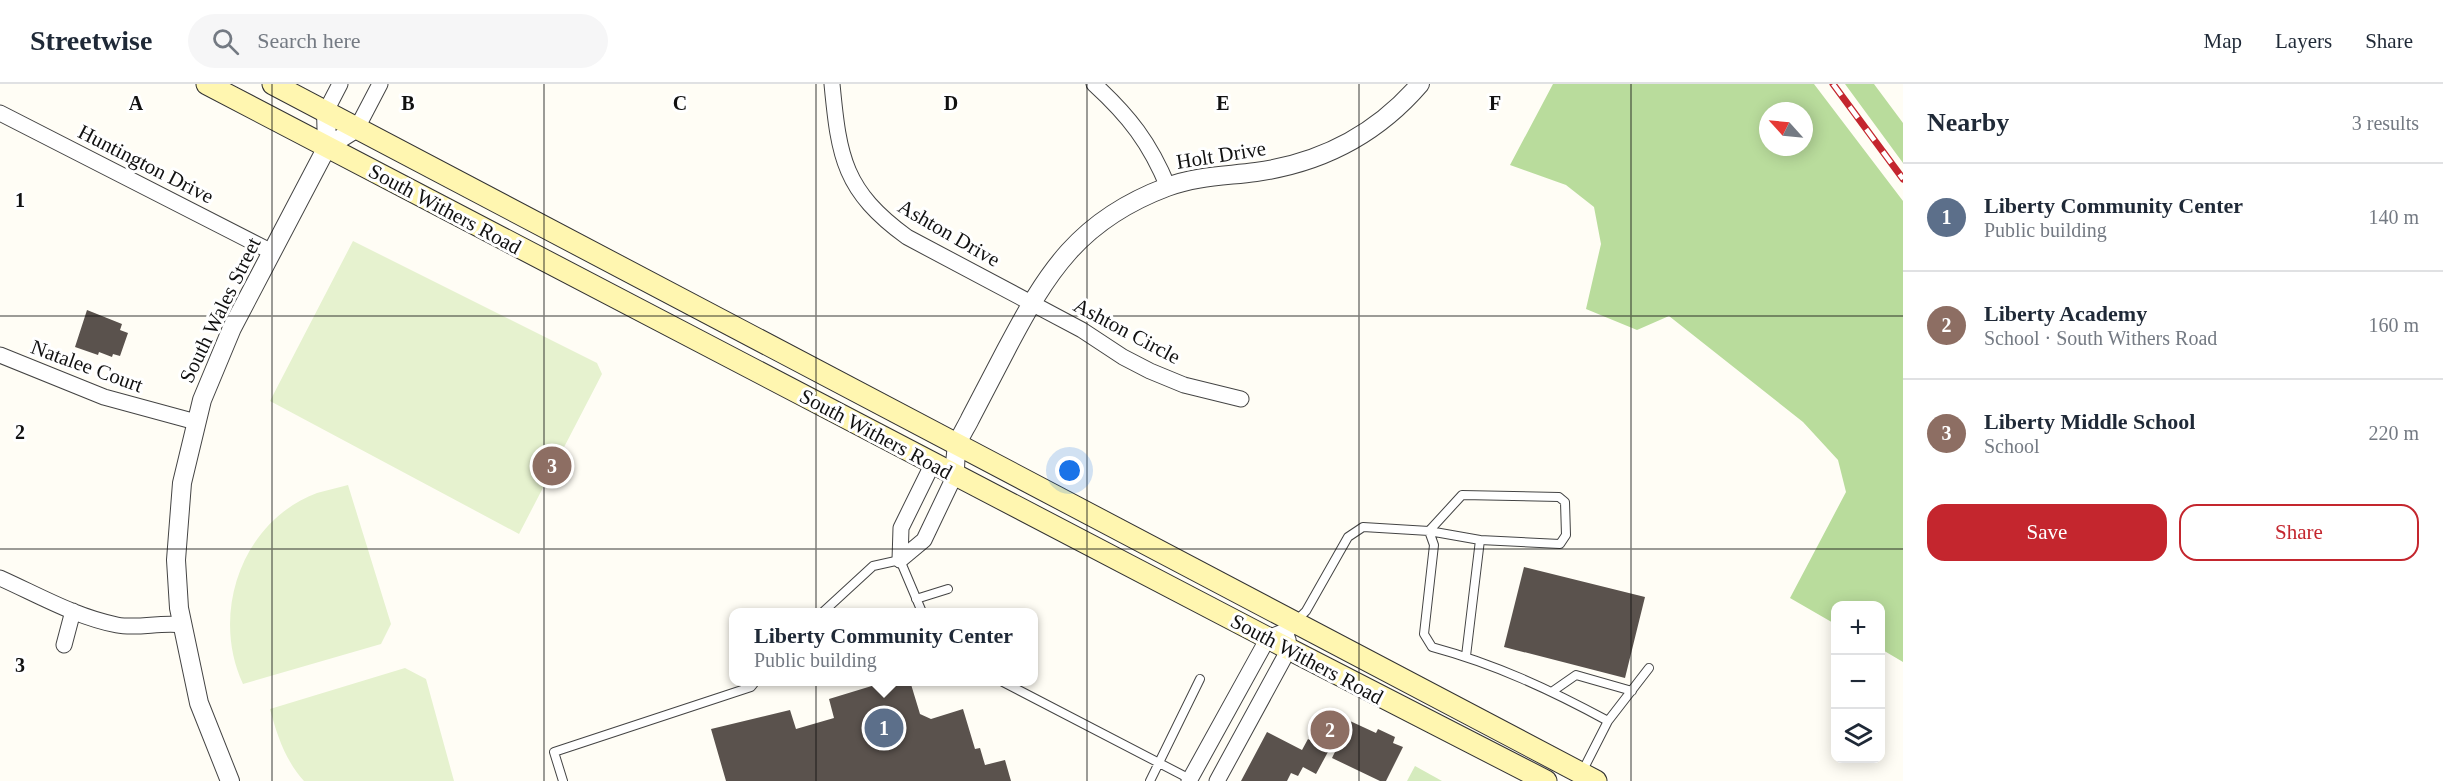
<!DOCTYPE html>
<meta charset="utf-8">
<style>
:root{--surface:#fff;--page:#f6f6f7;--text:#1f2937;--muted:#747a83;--line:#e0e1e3;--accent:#c4262e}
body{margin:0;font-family:Georgia,serif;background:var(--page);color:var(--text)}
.controls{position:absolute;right:18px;bottom:18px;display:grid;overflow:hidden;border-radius:12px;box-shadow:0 3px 15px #0003}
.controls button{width:54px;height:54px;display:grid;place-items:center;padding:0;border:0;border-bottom:2px solid var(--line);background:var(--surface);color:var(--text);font:30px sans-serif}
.compass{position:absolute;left:1759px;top:18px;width:54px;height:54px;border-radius:50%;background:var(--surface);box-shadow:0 3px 15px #0003;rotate:297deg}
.you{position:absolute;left:1070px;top:387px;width:21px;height:21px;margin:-15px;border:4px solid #fff;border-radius:50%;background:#1a73e8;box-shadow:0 0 0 9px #1a73e833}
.badge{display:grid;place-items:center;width:39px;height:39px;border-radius:50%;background:var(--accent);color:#fff;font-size:20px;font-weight:700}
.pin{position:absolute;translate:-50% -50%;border:3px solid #fff;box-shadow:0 2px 6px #0006}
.popup{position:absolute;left:729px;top:524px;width:309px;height:78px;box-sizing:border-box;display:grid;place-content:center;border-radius:12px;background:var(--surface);filter:drop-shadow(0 2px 4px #0005);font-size:20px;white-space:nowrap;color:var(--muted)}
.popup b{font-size:22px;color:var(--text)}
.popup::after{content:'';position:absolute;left:50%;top:100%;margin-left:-12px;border:12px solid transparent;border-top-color:var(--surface)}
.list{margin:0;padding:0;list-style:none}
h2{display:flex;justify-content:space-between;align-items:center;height:78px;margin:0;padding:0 24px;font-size:26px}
h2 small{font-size:20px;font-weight:400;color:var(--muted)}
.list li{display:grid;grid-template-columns:39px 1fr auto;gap:18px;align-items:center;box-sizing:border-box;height:108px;padding:0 24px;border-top:2px solid var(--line)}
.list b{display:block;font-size:22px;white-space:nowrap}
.list p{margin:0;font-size:20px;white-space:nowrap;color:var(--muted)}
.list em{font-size:20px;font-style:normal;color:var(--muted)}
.actions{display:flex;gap:12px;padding:18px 24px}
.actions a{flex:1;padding:14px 0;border:2px solid var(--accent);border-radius:18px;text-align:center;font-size:21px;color:var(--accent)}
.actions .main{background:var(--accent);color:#fff}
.icon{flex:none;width:33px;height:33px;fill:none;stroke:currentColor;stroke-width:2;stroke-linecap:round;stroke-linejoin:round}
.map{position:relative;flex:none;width:1903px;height:697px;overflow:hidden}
header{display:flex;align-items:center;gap:36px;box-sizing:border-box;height:84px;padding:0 30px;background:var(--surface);border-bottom:2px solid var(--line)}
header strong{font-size:28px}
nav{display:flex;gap:33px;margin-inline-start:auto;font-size:21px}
.search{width:420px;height:54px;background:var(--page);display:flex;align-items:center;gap:15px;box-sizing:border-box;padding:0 21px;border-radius:33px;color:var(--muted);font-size:22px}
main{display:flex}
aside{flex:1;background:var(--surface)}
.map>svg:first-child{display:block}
</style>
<header>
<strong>Streetwise</strong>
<div class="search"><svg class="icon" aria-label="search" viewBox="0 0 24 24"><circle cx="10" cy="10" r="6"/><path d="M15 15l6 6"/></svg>Search here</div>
<nav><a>Map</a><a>Layers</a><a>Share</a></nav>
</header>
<main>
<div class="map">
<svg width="1903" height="697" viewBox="0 0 1903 697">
<rect width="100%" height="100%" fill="#fffdf5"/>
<path fill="#d5ebbd" d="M1415 682 1442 697H1407Z"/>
<path fill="#b9dc9c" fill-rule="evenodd" d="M1553 0H1814L1903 117V578L1881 565 1880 522H1836L1835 540 1790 514 1846 408 1838 376 1803 338 1669 232 1637 246 1586 225 1601 160 1594 123 1566 101 1510 81ZM1768 27H1804V63H1768Z
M1845 0H1874L1903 39V79Z"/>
<path fill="#e6f2cf" d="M353 157 597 279 602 290 519 450 270 317Z
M348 401 391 540 381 560 243 600C210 529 242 437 317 409 327 406 338 404 348 401Z
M405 584 426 595 454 697H304C285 676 277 651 270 625Z"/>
<path fill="#5a524d" d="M87 226 122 240 120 246 128 249 120 272 113 270 112 273 99 268 98 271 75 263Z
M1524 483 1645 513 1625 594 1504 563Z
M888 597H910L920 630 931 635 963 625 975 665 980 664 985 681 1005 676 1011 697H726L711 645 790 626 796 645 834 634 829 615Z
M1350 637 1376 649 1378 645 1395 653 1393 659 1403 663 1386 697H1380L1332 674Z
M1267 648 1302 666 1308 655 1329 666 1316 690 1303 683 1298 692 1291 689 1287 697H1241Z"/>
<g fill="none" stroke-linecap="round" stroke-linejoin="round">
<g stroke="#444" stroke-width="10">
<path id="service" d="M1429 447 1462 411 1559 413 1565 418 1566 451 1560 460 1480 456 1466 572
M1429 447 1480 456
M916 515 948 505
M823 528 873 482 900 476 922 528
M1296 537 1306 527 1348 453 1363 443 1429 447 1434 461 1424 550 1432 563C1495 580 1551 606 1608 637L1582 688
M1003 598 1190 695
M1553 607 1576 591 1632 607
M1608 637 1649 584
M563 697 554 668 751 603 755 598
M1150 697 1200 595"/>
</g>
<g stroke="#444" stroke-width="17">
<path id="minor" d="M832 0C839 74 844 107 907 153L1082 246 1123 273 1150 287 1184 301 1241 315
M1094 0C1129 32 1150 59 1168 103
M326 27 340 0
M0 29 272 168
M357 44 380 0
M0 271 104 313 196 338
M900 476 901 444 933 379
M900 476 924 456 955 391
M0 494C38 511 76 533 117 541 137 545 161 538 182 541
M64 561 73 527
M1189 697 1268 554 1288 546 1295 538
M1217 697 1289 565 1288 555"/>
</g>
<g stroke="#444" stroke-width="20">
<path id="tertiary" d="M326 27 327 63
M955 391C955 382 955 372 957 364 958 354 966 344 970 335 982 312 994 289 1006 266 1047 188 1079 136 1167 103 1196 92 1226 92 1256 88 1321 79 1377 50 1420 0
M230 697 199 619 179 524 176 476 182 399 202 316 232 244 327 63 357 44"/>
</g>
<g stroke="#333" stroke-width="23">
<path id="secondary" d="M207 0 1289 565 1546 697
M273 0 1596 697"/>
</g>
<use href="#service" stroke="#fff" stroke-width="8"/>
<use href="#minor" stroke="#fff" stroke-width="15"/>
<use href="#tertiary" stroke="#fff" stroke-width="18"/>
<use href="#secondary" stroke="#fff6b0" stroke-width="21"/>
<g stroke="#c4262e" stroke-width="7">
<path id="rail" d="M1833 0 1903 95"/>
</g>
<use href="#rail" stroke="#fff" stroke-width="4.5" stroke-dasharray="14" stroke-linecap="butt"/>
</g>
<path fill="none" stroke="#111" stroke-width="1.5" stroke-opacity="0.55" d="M272 0V697M544 0V697M816 0V697M1087 0V697M1359 0V697M1631 0V697M0 232H1903M0 465H1903"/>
<g text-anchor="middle" stroke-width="6" stroke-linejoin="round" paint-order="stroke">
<g font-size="21" fill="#111" stroke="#fff">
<text transform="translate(1221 71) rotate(-9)" y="7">Holt Drive</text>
<text transform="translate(146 80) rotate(27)" y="7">Huntington Drive</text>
<text transform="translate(445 125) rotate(28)" y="7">South Withers Road</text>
<text transform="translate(949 149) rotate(30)" y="7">Ashton Drive</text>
<text transform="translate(220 226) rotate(-64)" y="7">South Wales Street</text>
<text transform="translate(1127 247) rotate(28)" y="7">Ashton Circle</text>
<text transform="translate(87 282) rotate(20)" y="7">Natalee Court</text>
<text transform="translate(876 350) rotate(28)" y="7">South Withers Road</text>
<text transform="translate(1307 575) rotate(28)" y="7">South Withers Road</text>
</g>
</g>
<g font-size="20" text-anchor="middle" font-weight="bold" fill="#111" stroke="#fff" stroke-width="6" stroke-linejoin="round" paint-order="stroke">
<text x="136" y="26">A</text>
<text x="408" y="26">B</text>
<text x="680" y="26">C</text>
<text x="951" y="26">D</text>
<text x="1223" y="26">E</text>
<text x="1495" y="26">F</text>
<text x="20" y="123">1</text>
<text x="20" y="355">2</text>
<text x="20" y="588">3</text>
</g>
</svg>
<div class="controls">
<button>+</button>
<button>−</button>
<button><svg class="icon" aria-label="layers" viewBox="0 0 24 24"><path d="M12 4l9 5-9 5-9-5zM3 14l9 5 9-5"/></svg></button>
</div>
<svg class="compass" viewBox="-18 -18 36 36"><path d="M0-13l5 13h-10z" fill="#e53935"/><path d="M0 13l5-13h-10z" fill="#747a83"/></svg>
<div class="you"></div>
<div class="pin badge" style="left:884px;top:644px;background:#5c6f8a">1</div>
<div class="popup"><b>Liberty Community Center</b>Public building</div>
<div class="pin badge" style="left:1330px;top:646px;background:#8d6e63">2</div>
<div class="pin badge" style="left:552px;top:382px;background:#8d6e63">3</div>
</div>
<aside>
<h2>Nearby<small>3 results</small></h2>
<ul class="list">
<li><span class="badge" style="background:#5c6f8a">1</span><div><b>Liberty Community Center</b><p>Public building</p></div><em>140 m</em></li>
<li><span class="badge" style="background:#8d6e63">2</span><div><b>Liberty Academy</b><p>School · South Withers Road</p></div><em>160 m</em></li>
<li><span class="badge" style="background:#8d6e63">3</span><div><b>Liberty Middle School</b><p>School</p></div><em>220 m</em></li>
</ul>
<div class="actions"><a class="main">Save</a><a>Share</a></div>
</aside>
</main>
